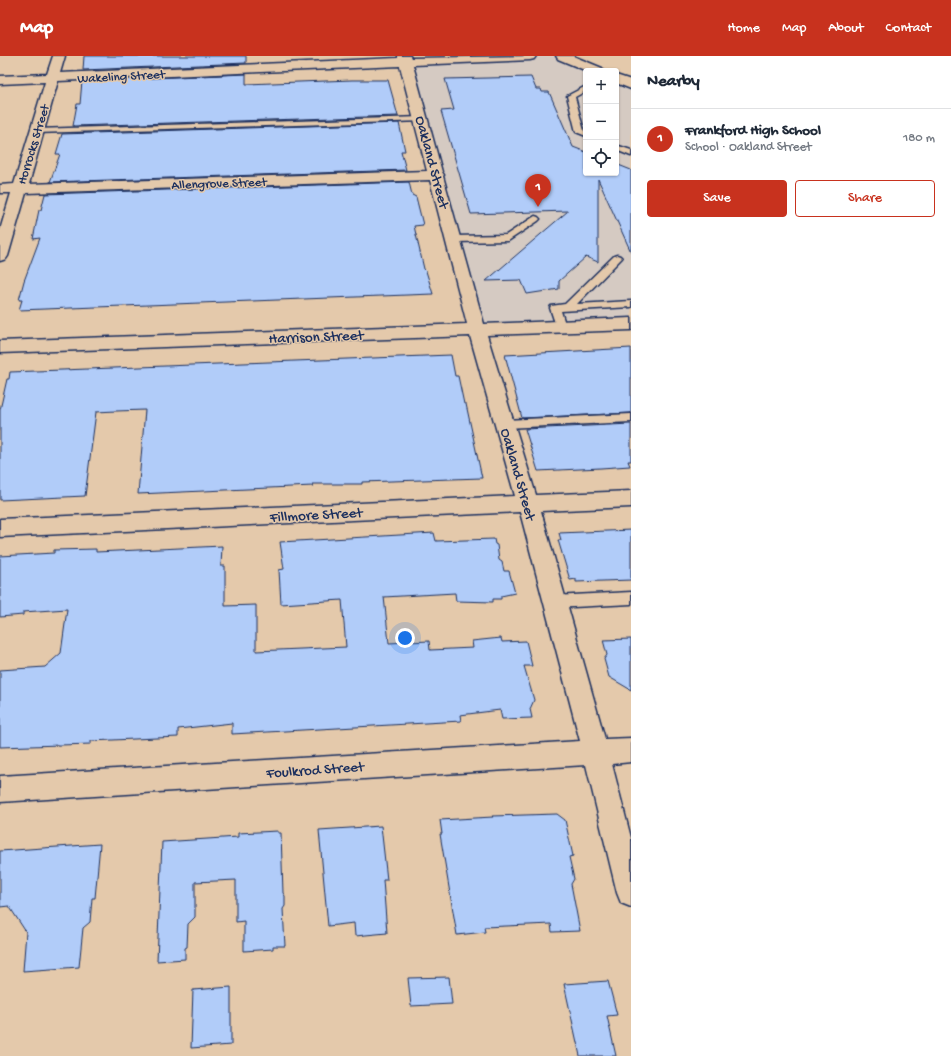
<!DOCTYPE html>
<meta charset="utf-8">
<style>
:root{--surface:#fff;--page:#f6f6f7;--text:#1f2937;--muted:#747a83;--line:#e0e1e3;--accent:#c8321e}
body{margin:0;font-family:"Gochi Hand",sans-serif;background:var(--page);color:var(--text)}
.controls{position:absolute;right:12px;top:12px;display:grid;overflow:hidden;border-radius:4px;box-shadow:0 1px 3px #0004}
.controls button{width:36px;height:36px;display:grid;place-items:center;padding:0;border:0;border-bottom:1px solid var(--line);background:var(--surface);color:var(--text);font:20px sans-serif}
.you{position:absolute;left:405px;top:582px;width:14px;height:14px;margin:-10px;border:3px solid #fff;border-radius:50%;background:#1a73e8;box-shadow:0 0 0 6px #1a73e833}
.badge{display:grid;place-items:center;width:26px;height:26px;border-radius:50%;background:var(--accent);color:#fff;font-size:13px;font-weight:700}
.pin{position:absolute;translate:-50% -33px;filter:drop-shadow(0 1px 2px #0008)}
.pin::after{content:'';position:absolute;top:21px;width:14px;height:12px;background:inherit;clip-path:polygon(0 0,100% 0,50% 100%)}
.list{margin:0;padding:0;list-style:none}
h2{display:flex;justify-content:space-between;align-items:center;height:52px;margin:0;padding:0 16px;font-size:17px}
h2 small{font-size:13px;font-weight:400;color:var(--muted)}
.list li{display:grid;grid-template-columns:26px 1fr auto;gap:12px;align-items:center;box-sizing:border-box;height:60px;padding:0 16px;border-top:1px solid var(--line)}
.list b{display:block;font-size:15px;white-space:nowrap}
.list p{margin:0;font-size:13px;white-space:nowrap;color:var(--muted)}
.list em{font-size:13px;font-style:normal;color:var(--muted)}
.actions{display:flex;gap:8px;padding:12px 16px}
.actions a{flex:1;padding:9px 0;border:1px solid var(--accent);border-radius:4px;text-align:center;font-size:14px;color:var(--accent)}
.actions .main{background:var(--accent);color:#fff}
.icon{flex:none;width:22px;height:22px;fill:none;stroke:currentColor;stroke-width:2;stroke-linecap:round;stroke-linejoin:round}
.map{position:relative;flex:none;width:631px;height:1000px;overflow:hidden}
header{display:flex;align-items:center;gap:24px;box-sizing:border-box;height:56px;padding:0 20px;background:var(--accent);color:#fff}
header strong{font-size:19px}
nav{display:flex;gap:22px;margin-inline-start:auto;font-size:14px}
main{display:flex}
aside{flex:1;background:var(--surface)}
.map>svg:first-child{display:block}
</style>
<header>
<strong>Map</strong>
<nav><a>Home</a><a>Map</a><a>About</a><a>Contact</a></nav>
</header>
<main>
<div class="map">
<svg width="631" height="1000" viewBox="0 0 631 1000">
<rect width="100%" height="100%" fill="#e4c9ab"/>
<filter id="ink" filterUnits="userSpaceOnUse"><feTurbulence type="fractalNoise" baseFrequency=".025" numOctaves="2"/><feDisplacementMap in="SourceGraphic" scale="8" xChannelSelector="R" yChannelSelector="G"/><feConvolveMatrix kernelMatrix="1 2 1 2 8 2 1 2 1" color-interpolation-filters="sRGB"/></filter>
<g filter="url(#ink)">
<path fill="#d5cac2" d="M530 0H562L598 15H586V117H616V23L631 29V268L477 274 406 6Z"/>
<path fill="#b1ccf9" stroke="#1b2f5e" d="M84 0H246V7L83 14Z
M246 18V28L352 24H388L398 60 73 70 77 48H80L82 25Z
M531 21 536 33H541L542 36H549L573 91 586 96V117H616V108L631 114V196L598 123V206L586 201 559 225V233L527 238 521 224 486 225 568 155 471 158 441 55 454 54 445 23Z
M399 67 405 95H401L406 114 50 126 60 98H56L62 78Z
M409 126 412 139 416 141 423 169 414 170 424 213 426 215 433 238 19 254 22 244H19L24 225 40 182 33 183 39 154H41L45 138Z
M631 292V357L522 362 505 299Z
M451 299 455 320H458L464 348H466L482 422 362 426V428H312L313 430 138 438 145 354 116 355 96 356 85 440 0 444V354L7 323H9L10 316Z
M631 368V405H628L630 410 601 412 538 415 525 373Z
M631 474V524L576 526V523L570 524 558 484H561L559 477Z
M434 477 436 485 494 483 495 488 497 489 499 504 502 506 504 515H509L515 537 501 540V543H493V546L456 545 455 537 384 541 389 587 429 585 430 594 473 592 472 585 501 582 502 586 526 585 532 610H524L534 644 530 653 532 662 502 663 500 654 460 659 461 665 232 678V667L178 673V681L91 685V688L0 691V614L45 611 61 597 67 553 23 556V559L0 561V500L54 497V494L96 493V496L222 490 221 510H225V550L256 549V595L346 591 342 544 281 548 279 514 284 513 280 486Z
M631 583V634L609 621 604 603 607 599 603 584Z
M557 758 565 764 573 800 569 801 574 823 571 828 580 875 552 876 551 868 484 871 485 876 457 879 440 778H442L440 764 493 761 492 760Z
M381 770 387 824H383L387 877 355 880 354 867 328 870 319 774Z
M278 775V777H281L283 837 285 840V850L283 853 285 890H273V893L244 895V865L236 866V824L195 826V861L188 868 187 891 185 892V903L157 905 162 786 238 781V777Z
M100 788 95 842H92L90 866 83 872 79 911 23 915 26 876 9 850 0 851V795Z
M449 921 452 948 411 950 408 922Z
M608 925 617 959 607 960 616 1000H580L564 928Z
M231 931V989L191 992 193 934Z"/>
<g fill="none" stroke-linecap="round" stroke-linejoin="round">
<g stroke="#1b2f5e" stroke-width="3">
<path id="lane" d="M586 30V35L575 41 584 75H586V80L576 76 567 40Z
M422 61 426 63 425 65 36 77 32 75 36 73Z
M616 89 631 94V100L616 94Z
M535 160 538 161 540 163 538 165 508 185 454 186 449 183 454 180 506 179Z
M617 199 620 200 622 202 620 204 577 248 631 245V251L561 255 566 271 561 274 557 273 550 252 551 250 565 248 614 200Z
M631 358V366L505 372 501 371 499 368 501 365 505 364Z
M631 536V548L554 552 549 550 547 546 549 542 554 540Z"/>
</g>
<g stroke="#1b2f5e" stroke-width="3">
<path id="street" d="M53 0H65L60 17 398 2V0H410L411 2 536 0 534 3 530 4 413 9 442 116 444 119 443 120 484 268 631 262V274L487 279 536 439 631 435V451L541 455 605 683 631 682V706L612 708 631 782V851L621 847 617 837 586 709 0 746V720L580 685 520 456 0 481V463L515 440 470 280 0 297V285L467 268 430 124 26 137 8 200 6 203 0 205V174L11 137H0V129L14 128 45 26 0 28V20L47 18ZM400 10 427 115 29 128 58 25Z"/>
</g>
<g stroke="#1b2f5e" stroke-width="3">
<path id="secondary" d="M556 0H573L602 12 604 15H587L558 3Z
M616 19 631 24V33L616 27Z"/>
</g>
<use href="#lane" fill="#e4c9ab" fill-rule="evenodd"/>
<use href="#street" fill="#e4c9ab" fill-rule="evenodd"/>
<use href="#secondary" fill="#e4c9ab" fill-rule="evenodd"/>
</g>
</g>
<g text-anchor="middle" stroke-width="3" stroke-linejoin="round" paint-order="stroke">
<g font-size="13" fill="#1b2f5e" stroke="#e4c9ab">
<text transform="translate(121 19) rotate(-3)" y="5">Wakeling Street</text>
<text transform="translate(32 88) rotate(-73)" y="5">Horrocks Street</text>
<text transform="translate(219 126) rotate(-2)" y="5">Allengrove Street</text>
</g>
<g font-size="15" fill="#1b2f5e" stroke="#e4c9ab">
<text transform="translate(433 106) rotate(75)" y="5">Oakland Street</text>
<text transform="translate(316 280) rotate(-2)" y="5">Harrison Street</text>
<text transform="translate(519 418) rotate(74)" y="5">Oakland Street</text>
<text transform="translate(316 458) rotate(-3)" y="5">Fillmore Street</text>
<text transform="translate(315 713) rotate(-4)" y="5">Foulkrod Street</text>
</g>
</g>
</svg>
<div class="controls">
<button>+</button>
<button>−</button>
<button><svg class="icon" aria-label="locate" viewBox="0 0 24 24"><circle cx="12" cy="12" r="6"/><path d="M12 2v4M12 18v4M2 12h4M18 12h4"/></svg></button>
</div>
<div class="you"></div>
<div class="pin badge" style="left:538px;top:151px">1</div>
</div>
<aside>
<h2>Nearby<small></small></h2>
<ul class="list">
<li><span class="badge">1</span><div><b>Frankford High School</b><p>School · Oakland Street</p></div><em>180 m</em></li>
</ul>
<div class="actions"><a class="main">Save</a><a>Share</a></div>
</aside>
</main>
